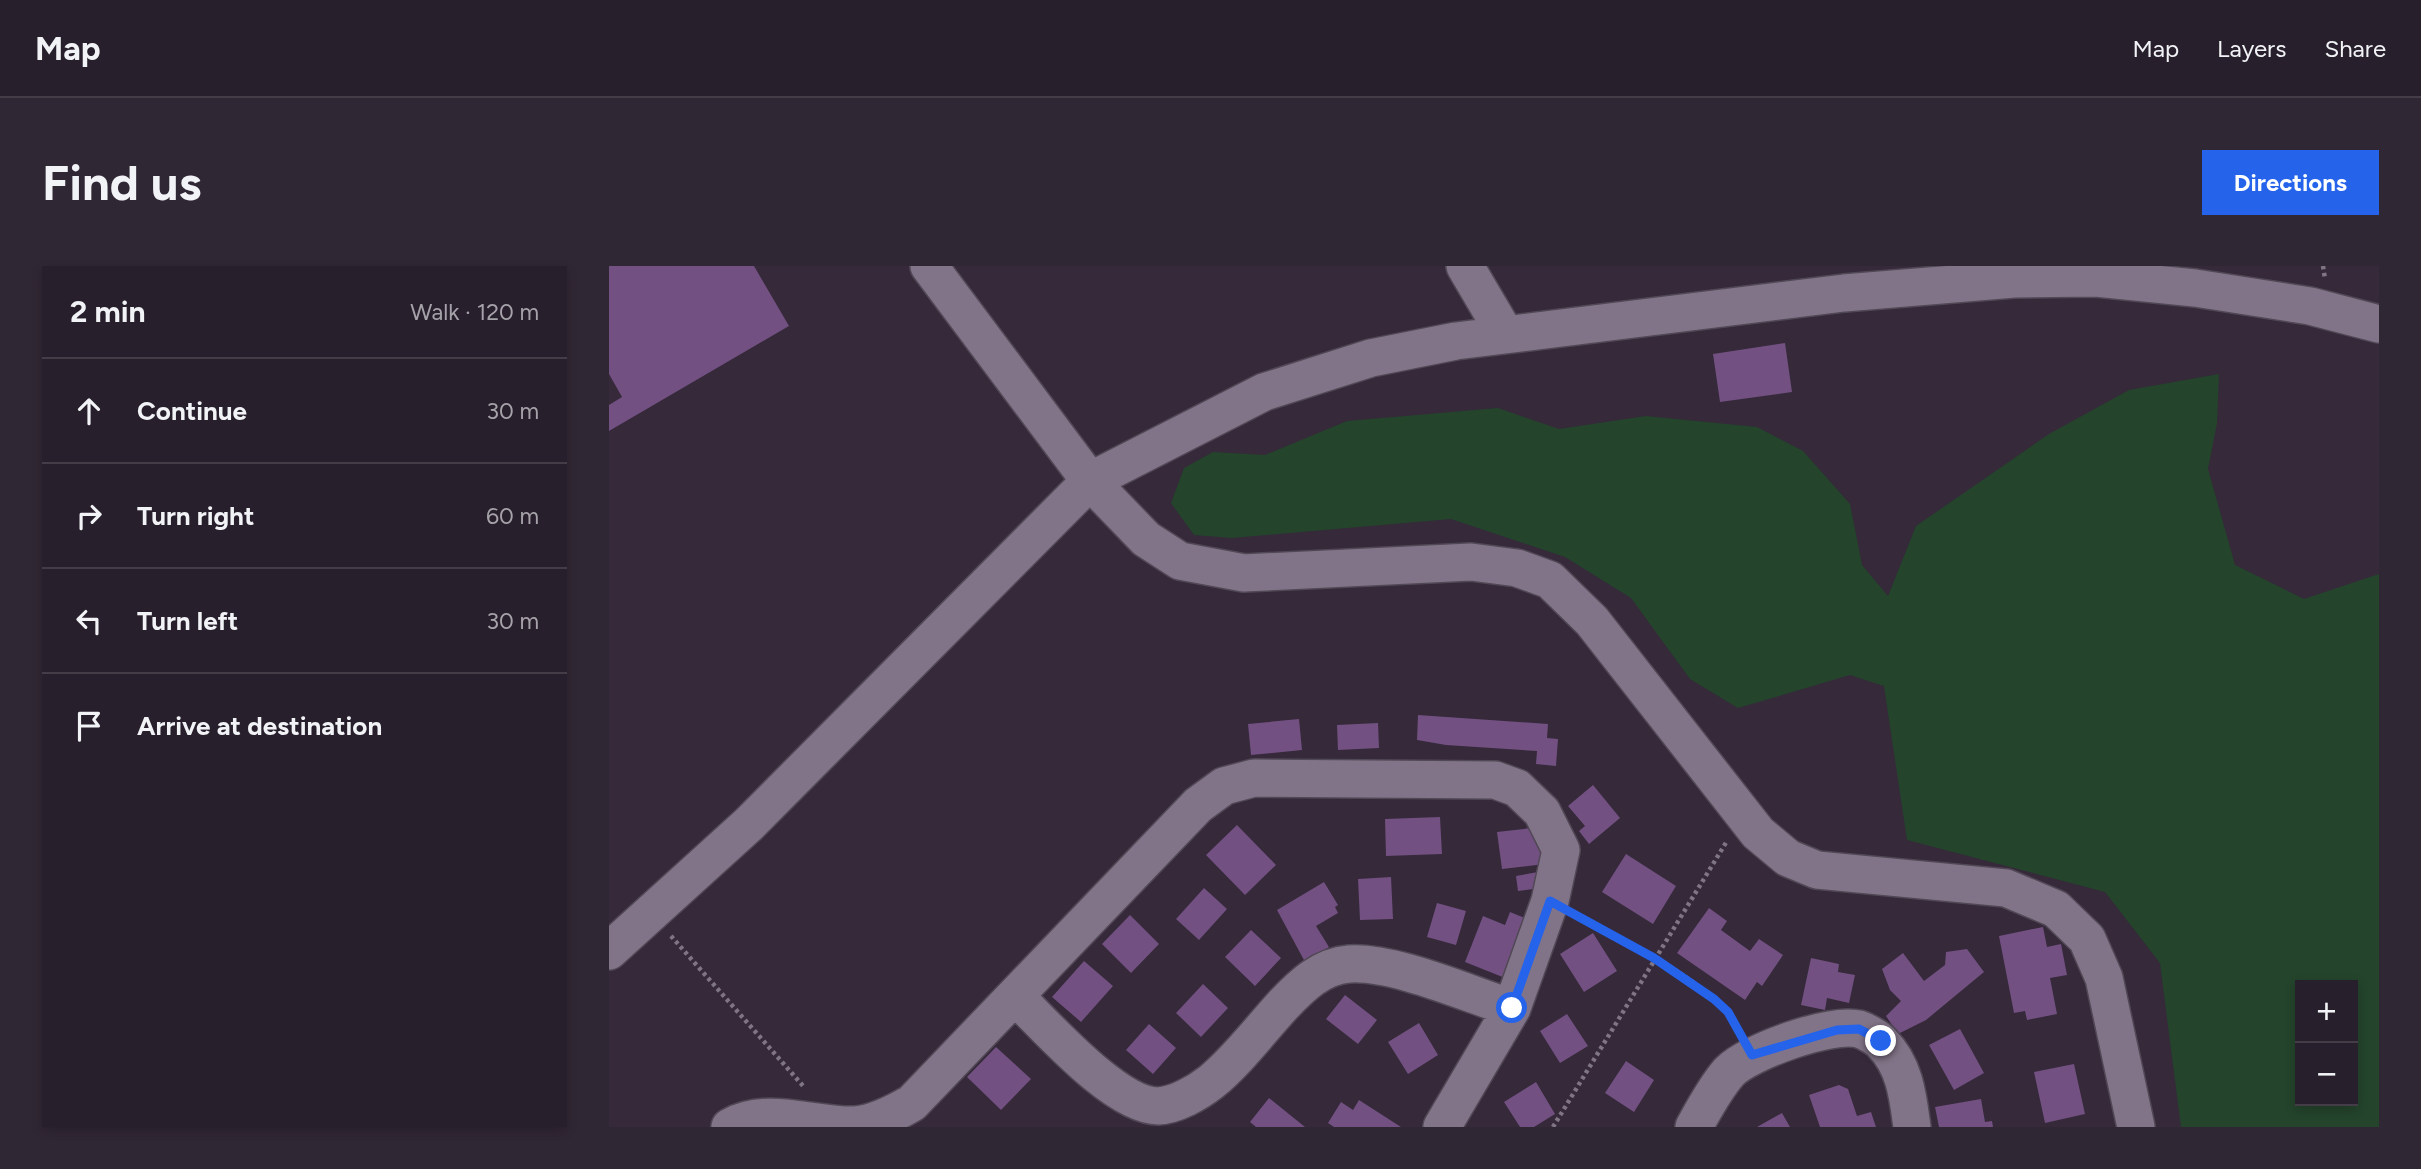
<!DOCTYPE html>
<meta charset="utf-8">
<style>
:root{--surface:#281f2c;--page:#302734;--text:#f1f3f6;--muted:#a5a2a9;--line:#443d48;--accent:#2563eb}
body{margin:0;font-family:Figtree,sans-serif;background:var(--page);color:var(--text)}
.controls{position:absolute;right:21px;bottom:21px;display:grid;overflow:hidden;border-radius:0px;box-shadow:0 4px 10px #0003}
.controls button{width:63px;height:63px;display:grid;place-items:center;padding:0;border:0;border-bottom:2px solid var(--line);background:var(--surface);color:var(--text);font:35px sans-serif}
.stop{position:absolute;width:21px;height:21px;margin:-16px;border:5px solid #2563eb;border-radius:50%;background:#fff}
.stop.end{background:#2563eb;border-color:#fff;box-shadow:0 2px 7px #0008}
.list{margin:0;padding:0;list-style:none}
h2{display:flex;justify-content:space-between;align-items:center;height:91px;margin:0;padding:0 28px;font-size:30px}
h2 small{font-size:23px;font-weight:400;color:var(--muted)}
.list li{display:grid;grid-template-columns:46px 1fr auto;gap:21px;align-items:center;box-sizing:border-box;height:105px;padding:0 28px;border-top:2px solid var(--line)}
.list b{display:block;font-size:26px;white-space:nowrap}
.list em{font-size:23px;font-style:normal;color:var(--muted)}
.icon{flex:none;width:38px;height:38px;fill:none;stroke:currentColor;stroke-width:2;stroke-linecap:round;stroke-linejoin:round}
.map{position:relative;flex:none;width:1770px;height:861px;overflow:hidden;border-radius:0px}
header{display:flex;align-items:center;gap:42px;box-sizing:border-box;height:98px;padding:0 35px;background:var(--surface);border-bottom:2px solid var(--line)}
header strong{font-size:33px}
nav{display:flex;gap:38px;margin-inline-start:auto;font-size:24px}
.intro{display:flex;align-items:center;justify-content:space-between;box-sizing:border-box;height:168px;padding:0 42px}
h1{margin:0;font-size:49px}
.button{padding:18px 32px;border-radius:0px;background:var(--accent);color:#fff;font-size:24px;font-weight:700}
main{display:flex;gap:42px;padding:0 42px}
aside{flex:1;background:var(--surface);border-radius:0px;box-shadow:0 4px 10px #0003}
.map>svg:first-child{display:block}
</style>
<header>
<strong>Map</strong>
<nav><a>Map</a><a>Layers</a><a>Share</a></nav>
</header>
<div class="intro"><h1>Find us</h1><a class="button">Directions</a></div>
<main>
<aside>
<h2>2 min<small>Walk · 120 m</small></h2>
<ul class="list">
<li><svg class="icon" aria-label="ahead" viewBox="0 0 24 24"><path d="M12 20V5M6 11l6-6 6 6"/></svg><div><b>Continue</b></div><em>30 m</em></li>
<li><svg class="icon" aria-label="right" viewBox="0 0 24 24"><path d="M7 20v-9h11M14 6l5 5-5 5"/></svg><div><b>Turn right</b></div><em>60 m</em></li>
<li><svg class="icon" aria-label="left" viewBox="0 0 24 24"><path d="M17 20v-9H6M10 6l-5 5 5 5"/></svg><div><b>Turn left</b></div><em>30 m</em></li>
<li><svg class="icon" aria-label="arrive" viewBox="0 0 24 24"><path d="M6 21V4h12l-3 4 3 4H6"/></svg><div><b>Arrive at destination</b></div></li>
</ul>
</aside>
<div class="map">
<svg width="1770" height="861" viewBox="0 0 1770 861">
<rect width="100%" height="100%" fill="#35293a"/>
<path fill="#24442c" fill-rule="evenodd" d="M1610 108 1608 157 1599 203 1626 299 1695 333 1770 308V861H1572L1551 697 1496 626 1298 574 1275 420 1241 409 1129 442 1081 413 1022 332 956 291 842 253 623 272 585 269 562 237 575 202 604 186 656 189 738 155 889 142 950 163 1037 150 1148 161 1194 185 1241 238 1253 299 1279 330 1307 260 1440 168 1520 124ZM1691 719H1744V835H1691Z"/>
<path fill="#725081" d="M0 0H145L180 60 0 165V139L13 131 0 108Z
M1176 77 1183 126 1111 136 1104 88Z
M809 449 939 458 938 472 949 473 947 500 927 498 928 485 837 479 808 474Z
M690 453 693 484 642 489 639 458Z
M769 457 770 482 729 484 728 459Z
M984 519 1011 552 980 578 970 565 976 560 959 540Z
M831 551 833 588 777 590 776 553Z
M628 559 667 599 636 629 597 589Z
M931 561 936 598 893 603 888 566Z
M1017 588 1067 620 1044 658 993 626Z
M929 606 931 622 909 625 907 610Z
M782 611 784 653 751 654 749 613Z
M715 616 729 639 726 641 729 647 707 660 720 681 696 696 668 644Z
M595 622 618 643 590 674 567 653Z
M828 637 857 645 847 679 818 671Z
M1100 642 1118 655 1112 664 1141 685 1150 673 1174 689 1153 720 1148 716 1136 734 1068 687Z
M901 646 923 655 901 714 856 696 874 650 896 659Z
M521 649 550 678 522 707 493 678Z
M1434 661 1438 681 1452 678 1458 709 1441 712 1448 748 1418 754 1416 745 1405 747 1390 670Z
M642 664 672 692 646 720 616 691Z
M984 667 1008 705 975 726 951 688Z
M1358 683 1375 706 1317 754 1289 768 1277 750 1292 735 1281 724 1273 703 1294 687 1315 715 1336 699 1337 686Z
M1202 692 1230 698 1229 706 1246 709 1240 737 1218 732 1216 744 1192 739Z
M475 695 504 720 472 756 443 731Z
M594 718 619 742 592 771 567 747Z
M736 729 768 754 749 778 717 753Z
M958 748 979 780 951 797 931 765Z
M810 757 829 789 799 808 779 776Z
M540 758 567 782 544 808 517 784Z
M1351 763 1375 807 1345 824 1320 779Z
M387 781 422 813 392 844 358 811Z
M1017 795 1045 814 1025 846 996 827Z
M1465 798 1476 848 1436 857 1425 806Z
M927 816 946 848 925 861H911L895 836Z
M1230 819 1239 823 1248 850 1262 846 1267 861H1211L1200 829Z
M660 832 696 861H647L641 856Z
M1372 833 1376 856 1383 855 1384 861H1330L1326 841Z
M750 834 792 861H725L719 857 732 836 744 844Z
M1173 847 1181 861H1148Z"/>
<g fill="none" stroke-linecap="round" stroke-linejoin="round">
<g stroke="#514856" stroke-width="40">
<path id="minor" d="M320 0 481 215 537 273 571 295 635 307 862 296 908 302 941 314 983 355 1149 567 1179 592 1208 604 1397 622 1447 643 1478 673 1495 712 1527 861
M856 0 896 68
M0 685 140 558 481 215 655 126 762 92 847 75 1235 27 1405 13 1487 12 1586 22 1701 40 1770 58
M408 732C438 761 507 840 549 840 567 839 588 827 602 816 628 795 651 764 674 739 692 720 712 700 740 698 785 695 859 728 903 742
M121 861C159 839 207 861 247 859 267 857 286 847 303 837L589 539 615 520 645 512 886 514 908 522 933 546 952 584 941 635 903 742 833 861
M1085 861C1095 843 1106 822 1120 806 1139 786 1222 756 1250 763 1256 765 1269 772 1273 777 1296 800 1299 831 1303 861"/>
</g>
<path stroke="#7f7583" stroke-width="4.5" stroke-dasharray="3.5 3.5" stroke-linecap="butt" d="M1714 0 1716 13
M967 650C1018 677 1101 713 1129 764
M62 670 195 821
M944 861 1118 575"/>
<use href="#minor" stroke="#827488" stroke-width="37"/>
</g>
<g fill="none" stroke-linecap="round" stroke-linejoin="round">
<path stroke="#2563eb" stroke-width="9" d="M903 742 941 635 1045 692 1105 733 1119 746 1143 789 1228 764 1250 763 1272 775"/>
</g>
</svg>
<div class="controls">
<button>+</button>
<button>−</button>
</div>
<div class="stop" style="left:903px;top:742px"></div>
<div class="stop end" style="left:1272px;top:775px"></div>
</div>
</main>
